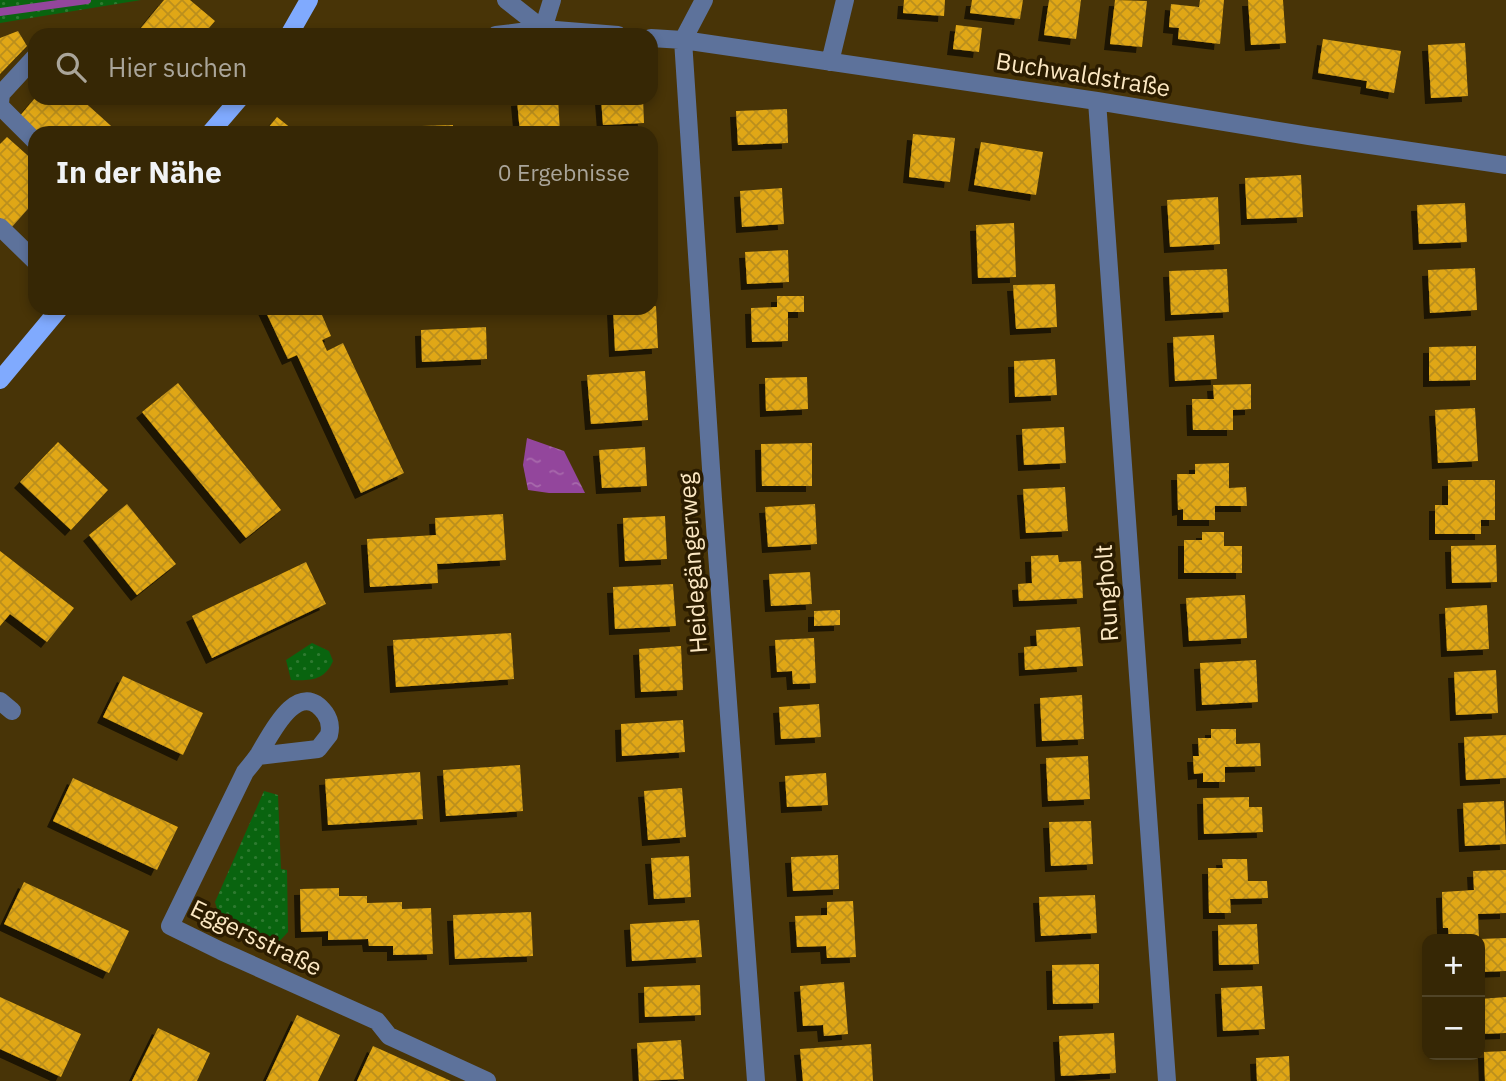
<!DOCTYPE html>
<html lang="de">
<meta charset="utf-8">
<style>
:root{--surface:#362705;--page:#413313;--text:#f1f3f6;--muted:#aaa59a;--line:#504427}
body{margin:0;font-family:"IBM Plex Sans",sans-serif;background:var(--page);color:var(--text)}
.controls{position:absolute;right:21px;bottom:21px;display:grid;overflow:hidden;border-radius:14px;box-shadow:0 4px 10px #0003}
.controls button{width:63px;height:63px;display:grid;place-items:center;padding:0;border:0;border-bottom:2px solid var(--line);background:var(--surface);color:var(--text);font:35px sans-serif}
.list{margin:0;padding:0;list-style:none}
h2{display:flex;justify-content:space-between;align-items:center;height:91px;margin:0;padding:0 28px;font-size:30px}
h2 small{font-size:23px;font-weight:400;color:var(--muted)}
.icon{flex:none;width:38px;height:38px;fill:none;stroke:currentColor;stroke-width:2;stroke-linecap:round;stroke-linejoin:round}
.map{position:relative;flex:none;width:1506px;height:1081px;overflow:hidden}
.search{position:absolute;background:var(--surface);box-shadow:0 4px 10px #0003;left:28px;top:28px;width:630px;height:77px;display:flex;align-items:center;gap:18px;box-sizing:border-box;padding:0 24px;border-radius:21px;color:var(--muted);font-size:26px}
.panel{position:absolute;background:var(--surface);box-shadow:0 4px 10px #0003;left:28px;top:126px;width:630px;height:189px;border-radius:21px}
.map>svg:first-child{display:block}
</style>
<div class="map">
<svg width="1506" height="1081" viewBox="0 0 1506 1081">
<defs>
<pattern id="grass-dots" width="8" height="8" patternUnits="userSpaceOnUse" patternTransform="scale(1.75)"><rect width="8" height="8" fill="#09640f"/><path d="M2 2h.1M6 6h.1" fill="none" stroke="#2e7a30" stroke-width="1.8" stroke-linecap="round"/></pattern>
<pattern id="water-ripples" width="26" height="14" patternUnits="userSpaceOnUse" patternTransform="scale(1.75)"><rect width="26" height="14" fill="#93469c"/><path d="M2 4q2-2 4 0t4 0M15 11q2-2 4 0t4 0" fill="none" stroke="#a86aac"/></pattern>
<pattern id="building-cross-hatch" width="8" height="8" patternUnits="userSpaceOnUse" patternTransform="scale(1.75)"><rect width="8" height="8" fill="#e0a716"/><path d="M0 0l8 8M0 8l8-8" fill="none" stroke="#bb8f1f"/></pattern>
<filter id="shadow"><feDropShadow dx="-6" dy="6" stdDeviation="0" flood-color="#0009"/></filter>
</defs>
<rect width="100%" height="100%" fill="#483407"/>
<path fill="url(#grass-dots)" d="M0 0H141L0 23Z
M312 643 329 651 333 661C325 680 311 681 291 680L286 660Z
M264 791 278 795 281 869 287 870 288 932 272 949 221 923 215 902Z"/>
<path fill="url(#water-ripples)" d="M527 438 564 451 585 493H549L528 490 523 465Z"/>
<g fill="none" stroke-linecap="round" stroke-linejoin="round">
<path stroke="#93469c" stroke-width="8" d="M0 12 87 0"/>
</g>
<path fill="url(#building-cross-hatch)" filter="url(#shadow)" d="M164 0H190L215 21 203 35H135Z
M904 0H945L944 16 903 13Z
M972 0H1023L1020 19 970 13Z
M1049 0H1081L1076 39 1044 35Z
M1115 0 1147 1 1142 47 1110 44Z
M1200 0H1224L1220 44 1178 39 1179 28 1169 27 1171 4 1199 7Z
M1248 0H1283L1286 43 1251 45Z
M956 25 982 28 979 52 953 49Z
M18 31 27 46 0 74V38Z
M1323 39 1401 51 1394 93 1366 88 1367 81 1318 73Z
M1465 43 1468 96 1431 98 1428 45Z
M35 98H80L119 133H37L19 117Z
M558 98 560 133H520L517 100Z
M601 98H643L644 123 603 125Z
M787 109 788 143 738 145 736 111Z
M277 117 297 133H264Z
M453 125V133H422V126Z
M913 134 955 138 950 182 909 177Z
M7 137 35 162V201L11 228 0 218V144Z
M981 142 1043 152 1036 195 974 185Z
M1301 175 1303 217 1247 219 1245 178Z
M782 188 784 224 742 227 740 191Z
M1218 197 1220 244 1170 247 1167 200Z
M1465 203 1467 242 1419 244 1417 205Z
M1014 223 1016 277 978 278 976 225Z
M788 250 789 282 747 284 745 252Z
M1475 268 1477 310 1430 313 1428 270Z
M1227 269 1229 312 1171 315 1169 271Z
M1055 284 1057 327 1016 329 1013 285Z
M777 296H804V312H788V341L752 342 751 308 777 307Z
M656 306 658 348 615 351 613 308Z
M264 308H319L331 336 322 340 327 351 343 343 404 473 361 493 297 355 288 359Z
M486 327 487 359 422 362 421 330Z
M1214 335 1217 379 1175 381 1173 337Z
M1476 346V380L1429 381V347Z
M1055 359 1057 395 1015 397 1014 361Z
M645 371 648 420 591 424 587 375Z
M807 377 808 409 766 411 765 378Z
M178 383 281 510 246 538 142 412Z
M1251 384V409L1233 410V430H1193L1192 399H1214L1213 385Z
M1475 408 1478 461 1438 463 1435 410Z
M1064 427 1066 463 1024 465 1022 429Z
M58 442 108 490 71 530 20 482Z
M812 443V486H762L761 444Z
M645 447 647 486 602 488 599 450Z
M1229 463V488L1246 487 1247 506H1215V520H1183V509L1178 510 1177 474H1195V464Z
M1448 480H1495V520H1481V534H1435V505H1448Z
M1065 487 1068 531 1026 533 1023 489Z
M127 504 176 564 137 595 89 535Z
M815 504 817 544 768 547 765 507Z
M503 514 506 560 437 564 438 583 370 587 367 539 436 535 435 518Z
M665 516 667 559 625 561 623 518Z
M1202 532H1224V546H1242V573H1184V540H1202Z
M1496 545 1497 582 1452 583 1451 546Z
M0 551 74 608 47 642 10 614 0 626Z
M1058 555 1059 562 1081 561 1083 598 1019 601 1018 584 1032 583 1031 556Z
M306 562 326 604 212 658 192 616Z
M810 572 812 604 771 606 769 574Z
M673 584 676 626 615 629 613 587Z
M1245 595 1247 638 1189 641 1186 598Z
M1487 605 1489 649 1447 651 1445 608Z
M840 610V625L814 626V611Z
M1080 627 1083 666 1025 670 1024 647 1037 646 1036 630Z
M511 633 514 679 396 687 393 640Z
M814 638 816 683 793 684 792 671 777 672 775 640Z
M681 646 683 690 641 692 639 649Z
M1256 660 1258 702 1202 705 1200 663Z
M1496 670 1498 713 1456 715 1454 672Z
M123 676 203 713 183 755 103 717Z
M1082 695 1084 739 1042 741 1040 698Z
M819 704 821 737 781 739 779 707Z
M683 720 685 752 622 756 621 724Z
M1211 729H1236V744L1260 743 1261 766 1225 767V782H1203V773L1194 774 1193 756H1199L1198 738H1211Z
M1506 735V778L1466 780 1464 737Z
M1088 756 1090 799 1048 801 1046 758Z
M520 765 523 811 446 816 443 770Z
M420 772 423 819 328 825 325 779Z
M826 773 828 805 787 807 785 776Z
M73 778 178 827 157 870 53 821Z
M682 788 686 837 648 840 644 791Z
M1249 797V807H1262L1263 832 1204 834 1203 798Z
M1504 801 1506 844 1465 846 1463 803Z
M1091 821 1093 864 1051 866 1049 822Z
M838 855 839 889 793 891 791 857Z
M689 856 691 897 654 899 651 858Z
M1222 859H1247L1248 881H1267L1268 898 1230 899 1231 913H1209L1208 868H1223Z
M1506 870V913L1478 914 1479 939H1449L1448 928H1443L1442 892 1474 890 1473 871Z
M24 882 129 931 109 973 4 924Z
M339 888V896H367V903L402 902V909L431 908 433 954 393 955V946H369L368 939 328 940V931L301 932 300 889Z
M1095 895 1097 933 1041 936 1039 897Z
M853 901 856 957 827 958 826 946 797 947 795 916 827 915V902Z
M531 912 533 956 455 959 453 915Z
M699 920 702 957 632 961 630 924Z
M1257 924 1259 964 1219 965 1218 925Z
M1506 938V971L1480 972V939Z
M1099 964V1003L1053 1004 1052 965Z
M844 982 848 1034 824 1036 823 1025 803 1026 800 986Z
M700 985 701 1015 645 1017 644 987Z
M1262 986 1265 1029 1223 1031 1221 988Z
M0 997 81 1034 61 1077 0 1049Z
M1506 997V1033L1480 1034V999Z
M297 1015 340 1035 318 1081H266Z
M158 1028 210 1053 197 1081H132Z
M1114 1033 1116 1073 1061 1076 1059 1036Z
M681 1040 684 1079 639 1081 637 1043Z
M871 1044 873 1081H803L800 1049Z
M373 1046 451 1081H357Z
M1506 1051V1081H1485L1484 1052Z
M1289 1056 1290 1081H1257L1256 1058Z"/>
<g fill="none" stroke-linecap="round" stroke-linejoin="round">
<path stroke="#5d729b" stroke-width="18" d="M506 0 543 29 618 35
M704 0 683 40 713 499 756 1081
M496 35 543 29 552 0
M651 38 683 40 1097 101 1309 136 1506 165
M830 62 845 0
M1097 101 1167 1081
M0 103 1 94 35 57
M0 106 35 141
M0 227 35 261
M0 701 12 711
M258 756 318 749 329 735C331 727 330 720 325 713 298 676 270 736 259 754 255 760 250 766 245 772L170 926 221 951 377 1021 389 1036 487 1081"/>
<path stroke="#80aafe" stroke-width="18" d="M289 35 309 0
M210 133 240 98
M0 380 60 308"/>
</g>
<g text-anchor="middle" stroke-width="7" stroke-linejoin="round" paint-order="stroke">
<g font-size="24" fill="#fce8c3" stroke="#2b1c00">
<text transform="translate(1083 75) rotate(9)" y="8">Buchwaldstraße</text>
<text transform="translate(693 563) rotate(-94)" y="8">Heidegängerweg</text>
<text transform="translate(1107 593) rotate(-94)" y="8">Rungholt</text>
<text transform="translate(256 938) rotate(26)" y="8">Eggersstraße</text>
</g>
</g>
</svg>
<div class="controls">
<button>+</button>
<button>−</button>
</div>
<div class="search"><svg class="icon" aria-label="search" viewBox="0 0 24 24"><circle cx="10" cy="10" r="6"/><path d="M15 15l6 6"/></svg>Hier suchen</div>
<section class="panel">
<h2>In der Nähe<small>0 Ergebnisse</small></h2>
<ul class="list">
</ul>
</section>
</div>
